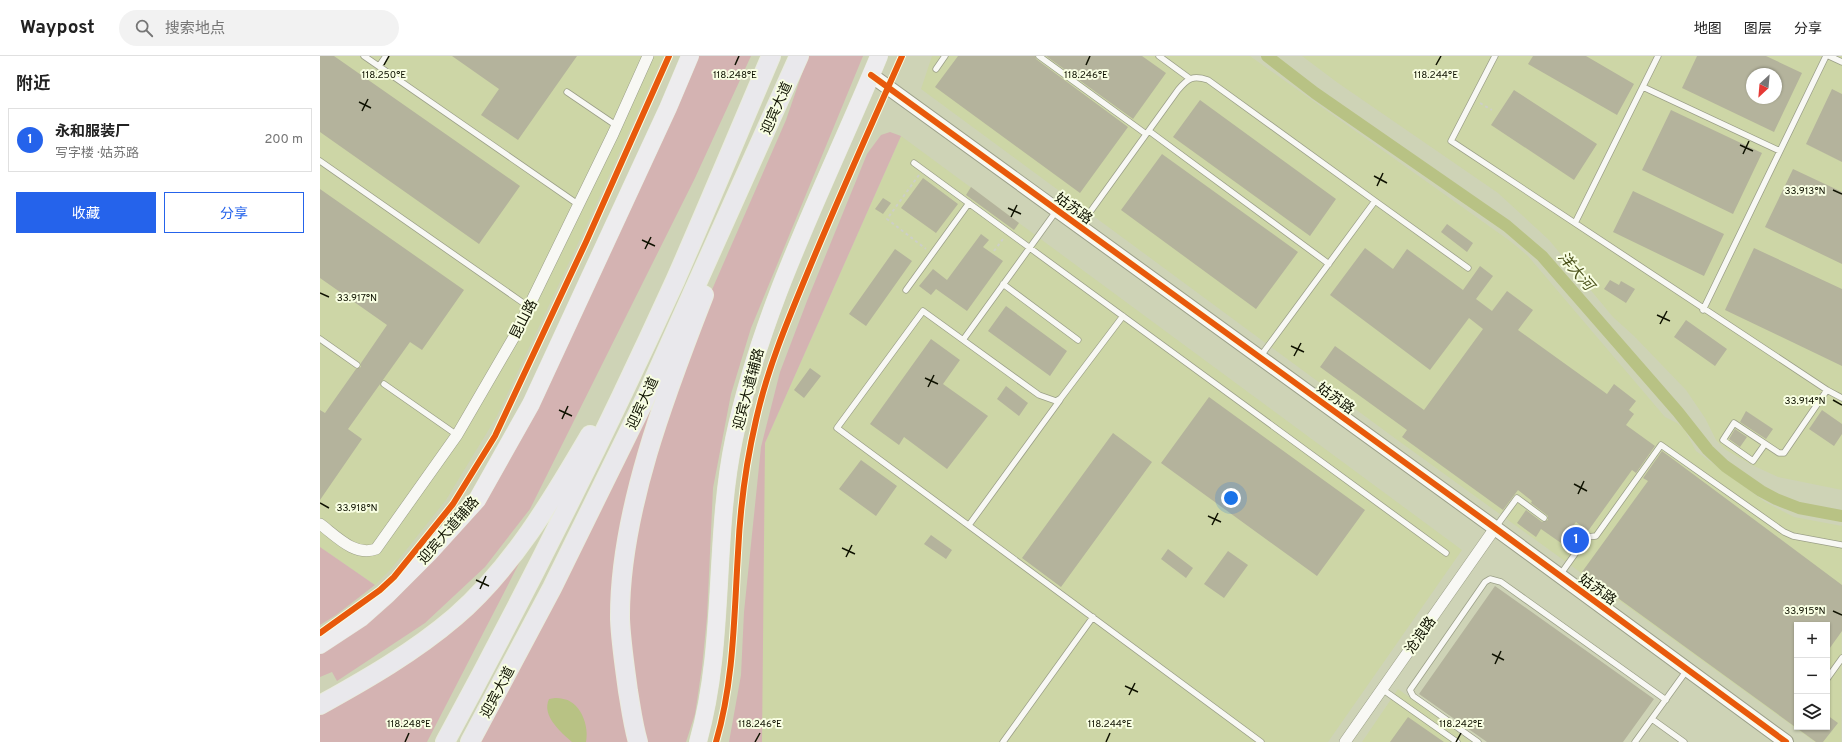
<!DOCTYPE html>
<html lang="zh">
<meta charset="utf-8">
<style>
:root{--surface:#fff;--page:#f2f2f2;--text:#222;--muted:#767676;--line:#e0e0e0;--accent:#2563eb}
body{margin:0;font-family:Overpass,"Noto Sans SC",sans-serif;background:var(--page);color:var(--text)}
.controls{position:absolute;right:12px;bottom:12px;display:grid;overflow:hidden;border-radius:0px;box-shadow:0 1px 3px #0004}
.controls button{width:36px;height:36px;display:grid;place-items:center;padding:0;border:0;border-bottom:1px solid var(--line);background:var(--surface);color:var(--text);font:20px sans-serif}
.compass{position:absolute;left:1426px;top:12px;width:36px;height:36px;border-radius:50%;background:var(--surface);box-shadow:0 1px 3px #0004;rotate:206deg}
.you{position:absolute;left:911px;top:442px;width:14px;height:14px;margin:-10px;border:3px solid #fff;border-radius:50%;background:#1a73e8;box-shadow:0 0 0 6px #1a73e833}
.badge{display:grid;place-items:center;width:26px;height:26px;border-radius:50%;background:var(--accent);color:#fff;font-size:13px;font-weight:700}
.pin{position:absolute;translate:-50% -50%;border:2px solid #fff;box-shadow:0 1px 4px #0006}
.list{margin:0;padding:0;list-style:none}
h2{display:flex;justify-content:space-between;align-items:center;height:52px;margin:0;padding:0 16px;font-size:17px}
h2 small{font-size:13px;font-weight:400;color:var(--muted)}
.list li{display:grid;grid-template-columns:26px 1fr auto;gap:12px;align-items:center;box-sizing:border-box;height:64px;margin:0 8px 8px;padding:0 8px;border:1px solid var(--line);border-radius:0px}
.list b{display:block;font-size:15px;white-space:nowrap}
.list p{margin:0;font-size:13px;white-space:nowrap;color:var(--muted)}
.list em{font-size:13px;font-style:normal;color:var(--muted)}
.actions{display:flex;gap:8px;padding:12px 16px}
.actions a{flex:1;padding:9px 0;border:1px solid var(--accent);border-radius:0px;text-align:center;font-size:14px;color:var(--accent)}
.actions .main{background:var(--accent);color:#fff}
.icon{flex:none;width:22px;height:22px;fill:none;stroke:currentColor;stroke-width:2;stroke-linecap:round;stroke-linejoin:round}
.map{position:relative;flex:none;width:1522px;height:686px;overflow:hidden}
header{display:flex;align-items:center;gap:24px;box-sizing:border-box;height:56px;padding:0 20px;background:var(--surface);border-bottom:1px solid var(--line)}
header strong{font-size:19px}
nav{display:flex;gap:22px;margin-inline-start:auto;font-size:14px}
.search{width:280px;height:36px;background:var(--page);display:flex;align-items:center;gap:10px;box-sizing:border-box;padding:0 14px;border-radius:22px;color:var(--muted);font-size:15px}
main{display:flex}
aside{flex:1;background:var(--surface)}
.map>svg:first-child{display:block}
</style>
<header>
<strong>Waypost</strong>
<div class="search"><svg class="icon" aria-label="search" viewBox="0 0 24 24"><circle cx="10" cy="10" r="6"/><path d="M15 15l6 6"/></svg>搜索地点</div>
<nav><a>地图</a><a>图层</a><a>分享</a></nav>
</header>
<main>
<aside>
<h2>附近<small></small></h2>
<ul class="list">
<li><span class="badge">1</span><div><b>永和服装厂</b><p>写字楼 · 姑苏路</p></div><em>200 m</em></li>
</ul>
<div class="actions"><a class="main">收藏</a><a>分享</a></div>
</aside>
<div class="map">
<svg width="1522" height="686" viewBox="0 0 1522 686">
<rect width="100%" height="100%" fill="#ced3b6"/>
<path fill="#cdd6a6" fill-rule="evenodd" d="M0 0H343L269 164 177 360 126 444 71 513 55 529 0 491Z
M612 0H930L1190 185 1208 200 1345 361 1357 367 1364 373 1376 395 1445 446 1474 461 1522 470 1521 686H1495L1076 383 601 33ZM1477 569H1507V671H1477Z
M982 0H1522V434L1458 421 1432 409 1406 394 1396 384 1385 362 1366 334 1314 280 1293 261 1229 184 1178 137 1018 27ZM1432 18H1456V42H1432Z
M581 80 1142 494 1008 686H441L439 559 445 387Z
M1078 633 1151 686H1042Z"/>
<path fill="#d4b3b2" d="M376 0H431L375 122 210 453 165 511 105 567 17 625 12 616 0 621V593L153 457Z
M488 0H543L431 272 411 338 393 432 387 561 382 611 375 658 366 686H154L333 346 356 326 374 275 466 64Z
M570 76 581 80 445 387 442 686H409L421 619 424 556 441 391 460 316 487 245 547 98 561 79Z
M208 490 107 686H0V652L40 631Z
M0 491 55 529 16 559 0 569Z"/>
<path fill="#b8c284" d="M235 642C240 642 247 643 251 646 263 653 269 673 266 686H252C242 677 221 660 229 643Z"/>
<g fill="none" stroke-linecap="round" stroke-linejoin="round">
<path stroke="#b8c284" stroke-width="12" d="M947 0 995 37 1187 170 1222 200 1358 356 1388 394 1405 410 1441 435 1456 443 1479 452 1522 460"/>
</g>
<path fill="#b4b39c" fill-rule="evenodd" d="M0 0H14L200 130 159 188 0 76Z
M132 0H257L198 84 161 59 179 33Z
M638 0H715L716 3 808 71 760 137 615 31Z
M726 0H822L846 17 813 63Z
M1213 0H1266L1314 28 1297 59 1208 8Z
M1377 0H1446L1482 17 1454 76 1362 32ZM1432 18H1456V42H1432Z
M1512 33 1522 38V106L1486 88Z
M1194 34 1277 88 1254 124 1171 69Z
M880 44 1016 143 990 180 853 81Z
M1351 54 1442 97 1413 158 1322 114Z
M842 98 978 196 936 253 801 154Z
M1473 113 1522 136V208L1445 171Z
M603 122 638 148 616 177 581 152Z
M651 131 699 167 694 174 646 139Z
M0 133 144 234 102 294 90 286 28 373 42 383 0 444V354L5 357 36 313 41 311V307L67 269 0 222Z
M1313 135 1404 178 1384 220 1293 176Z
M563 142 571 147 563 158 555 153Z
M1127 168 1153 187 1147 196 1121 176Z
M661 178 669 184 663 191 683 205 647 255 616 233 611 239 599 230 613 213 627 224Z
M1045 192 1073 213 1087 193 1143 234 1160 210 1173 220 1156 243 1172 255 1187 235 1213 254 1198 274 1287 338 1294 328 1316 345 1309 354 1314 358 1306 369 1335 390 1316 417 1312 414 1268 475 1256 466 1241 487 1221 473 1216 481 1197 467 1206 454 1222 466 1228 464V460L1211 447 1212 445 1198 434 1183 454 1082 381 1087 374 1000 311 1015 290 1104 354 1163 273 1149 262 1110 314 1010 239Z
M1434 192 1522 233V310L1405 254Z
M575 193 592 205 546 270 529 258Z
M1290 224 1299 229 1301 225 1315 233 1306 247 1284 233Z
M686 250 747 295 730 320 668 275Z
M1366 264 1407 293 1395 310 1354 281Z
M611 283 640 304 623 328 668 360 627 413 584 381 579 389 550 368Z
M490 312 501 320 484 342 474 334Z
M686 330 708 347 699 360 677 343Z
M889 341 1045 454 997 520 841 407Z
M1502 354 1522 368V378L1514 390 1489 373Z
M1426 355 1453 373 1446 383 1420 366Z
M1415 373 1427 381 1420 391 1409 383Z
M793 377 832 406 741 531 702 502Z
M1342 395 1522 529V575L1507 596V569H1477V671H1507V659L1518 667 1503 686H1496L1262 516 1328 425 1323 422Z
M541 404 577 430 556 460 519 433Z
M611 479 632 494 626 503 604 488Z
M848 493 873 512 866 522 841 503Z
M908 495 928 509 904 542 884 528Z
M1175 530 1334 643 1303 686H1167L1099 638Z
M1088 661 1124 686H1070Z"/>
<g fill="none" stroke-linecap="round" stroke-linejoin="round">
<g stroke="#9b9f88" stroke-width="7">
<path id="service" d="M44 0 259 149
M719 0 826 78
M839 0 869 22
M1175 0 1131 85 1507 334 1522 342
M1509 0 1522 6
M59 10 66 0
M616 13 625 0
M1323 31 1460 95
M247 36 297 70
M829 75 1009 208
M0 105 209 251
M594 107 1126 497
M1255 167 1338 0
M760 170 858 34C868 22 873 19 888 24L1055 145
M683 228 758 284
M586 234 649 147
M1383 254 1506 0
M803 260 741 342 736 345 719 339 603 255 517 372 941 686
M0 283 37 309
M643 284 737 154
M940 301 1055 145 1148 212
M64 328 137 379
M1445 388 1433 405 1403 384 1414 367 1459 397H1464L1507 334
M649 469 740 344
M1175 472 1197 442 1224 462
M1240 519 1267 481 1276 480 1341 389 1464 476 1473 480 1522 489
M1507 623 1522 602
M1062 633 1137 686
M1332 663 1364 686
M683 686 773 561
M1158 686 1093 640 1090 634 1165 526 1170 523 1181 526 1346 644
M1315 686 1367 614"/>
</g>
<g stroke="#9b9f88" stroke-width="12">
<path id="minor" d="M0 468C16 480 35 501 56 493L137 379 194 281 293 78 328 0
M1025 686 1175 472"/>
</g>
<g stroke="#9b9f88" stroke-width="16">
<path id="tertiary" d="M551 19 1175 472 1466 686"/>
</g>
<g stroke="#e9ebde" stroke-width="18">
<path id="primary" d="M0 589 41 562 68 538 109 497 157 444 211 348 348 52 370 0
M378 686C406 587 393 483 414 383 442 249 507 126 559 0"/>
</g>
<g stroke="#e9ebde" stroke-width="20">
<path id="trunk" d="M0 649C47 623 94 596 135 561 192 512 232 444 270 379
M125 686C207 535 284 381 355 225 388 150 419 75 451 0
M150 686 232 532 325 343 479 0
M318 686C313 669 311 652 308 635 305 612 301 587 300 563 299 458 346 336 384 239"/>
</g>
<path stroke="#cdcfc6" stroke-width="2" stroke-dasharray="3 3" stroke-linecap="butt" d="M1160 47 1172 54
M599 119 567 163 606 193
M674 195 683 183"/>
<use href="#service" stroke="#f8f8f4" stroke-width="5.5"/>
<use href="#minor" stroke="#f8f8f4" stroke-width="11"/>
<use href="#tertiary" stroke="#f8f8f4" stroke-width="14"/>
<use href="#primary" stroke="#edecee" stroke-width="17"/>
<use href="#trunk" stroke="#e9e8ec" stroke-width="18"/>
<g stroke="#f8fee2" stroke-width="8">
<path id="cycleway" d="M551 19 1175 472 1466 686
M0 577 60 534 74 521 133 448 175 380 266 186 349 0
M396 686C414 625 414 560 418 497 420 453 426 407 436 364 447 314 467 266 487 218 517 145 550 72 582 0"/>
</g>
<use href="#cycleway" stroke="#e8590c" stroke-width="6"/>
</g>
<path fill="none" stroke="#0f1201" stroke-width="1.5" d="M64 9 69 0M415 9 419 0M766 9 770 0M1116 9 1121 0M39 46 51 52M42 55 48 43M1420 89 1433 95M1423 98 1429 85M1054 120 1067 127M1057 130 1063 117M1513 134 1522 138M688 152 701 158M691 161 697 149M322 184 335 190M325 193 331 181M0 237 9 241M1337 259 1350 265M1340 268 1347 255M971 290 984 296M974 300 981 287M605 322 618 328M608 331 614 319M1513 344 1522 349M239 354 252 360M242 363 248 350M1254 428 1267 435M1258 438 1264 425M0 447 9 452M888 460 901 466M892 469 898 457M522 492 535 498M526 501 532 489M156 524 169 530M160 533 166 520M1513 555 1522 559M1172 598 1184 604M1175 608 1181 595M805 630 818 636M809 639 815 627M85 686 89 677M435 686 440 677M786 686 790 677M1136 686 1141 677"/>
<g text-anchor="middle" stroke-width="4" stroke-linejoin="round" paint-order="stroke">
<g font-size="14" fill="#0f1201" stroke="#f8fee2">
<text transform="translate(456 52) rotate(-66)" y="5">迎宾大道</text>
<text transform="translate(754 152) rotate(36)" y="5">姑苏路</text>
<text transform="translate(203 263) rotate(-63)" y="5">昆山路</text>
<text transform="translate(428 333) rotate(-75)" y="5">迎宾大道辅路</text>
<text transform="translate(1016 342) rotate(36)" y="5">姑苏路</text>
<text transform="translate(322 347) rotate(-65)" y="5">迎宾大道</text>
<text transform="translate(128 474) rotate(-49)" y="5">迎宾大道辅路</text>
<text transform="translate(1278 533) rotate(36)" y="5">姑苏路</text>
<text transform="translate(1100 579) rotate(-55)" y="5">沧浪路</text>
<text transform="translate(177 636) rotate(-62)" y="5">迎宾大道</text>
</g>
<g font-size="15" font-style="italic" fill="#4b521b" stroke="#f8fee2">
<text transform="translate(1256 215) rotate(49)" y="5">洋大河</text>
</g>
</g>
<g font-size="10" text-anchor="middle" fill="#0f1201" stroke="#f8fee2" stroke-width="4" stroke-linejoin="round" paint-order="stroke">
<text x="1116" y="22">118.244°E</text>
<text x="64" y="22">118.250°E</text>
<text x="415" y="22">118.248°E</text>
<text x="766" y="22">118.246°E</text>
<text x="1485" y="138">33.913°N</text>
<text x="37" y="245">33.917°N</text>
<text x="1485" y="348">33.914°N</text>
<text x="37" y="455">33.918°N</text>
<text x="1485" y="558">33.915°N</text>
<text x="89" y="671">118.248°E</text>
<text x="440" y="671">118.246°E</text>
<text x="790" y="671">118.244°E</text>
<text x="1141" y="671">118.242°E</text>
</g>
</svg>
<div class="controls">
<button>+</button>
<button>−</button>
<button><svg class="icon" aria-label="layers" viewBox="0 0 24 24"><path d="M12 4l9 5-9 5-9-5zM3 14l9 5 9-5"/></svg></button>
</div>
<svg class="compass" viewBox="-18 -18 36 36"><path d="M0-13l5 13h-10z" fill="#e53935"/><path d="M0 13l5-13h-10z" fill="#767676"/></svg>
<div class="you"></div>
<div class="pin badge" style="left:1256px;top:484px">1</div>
</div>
</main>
